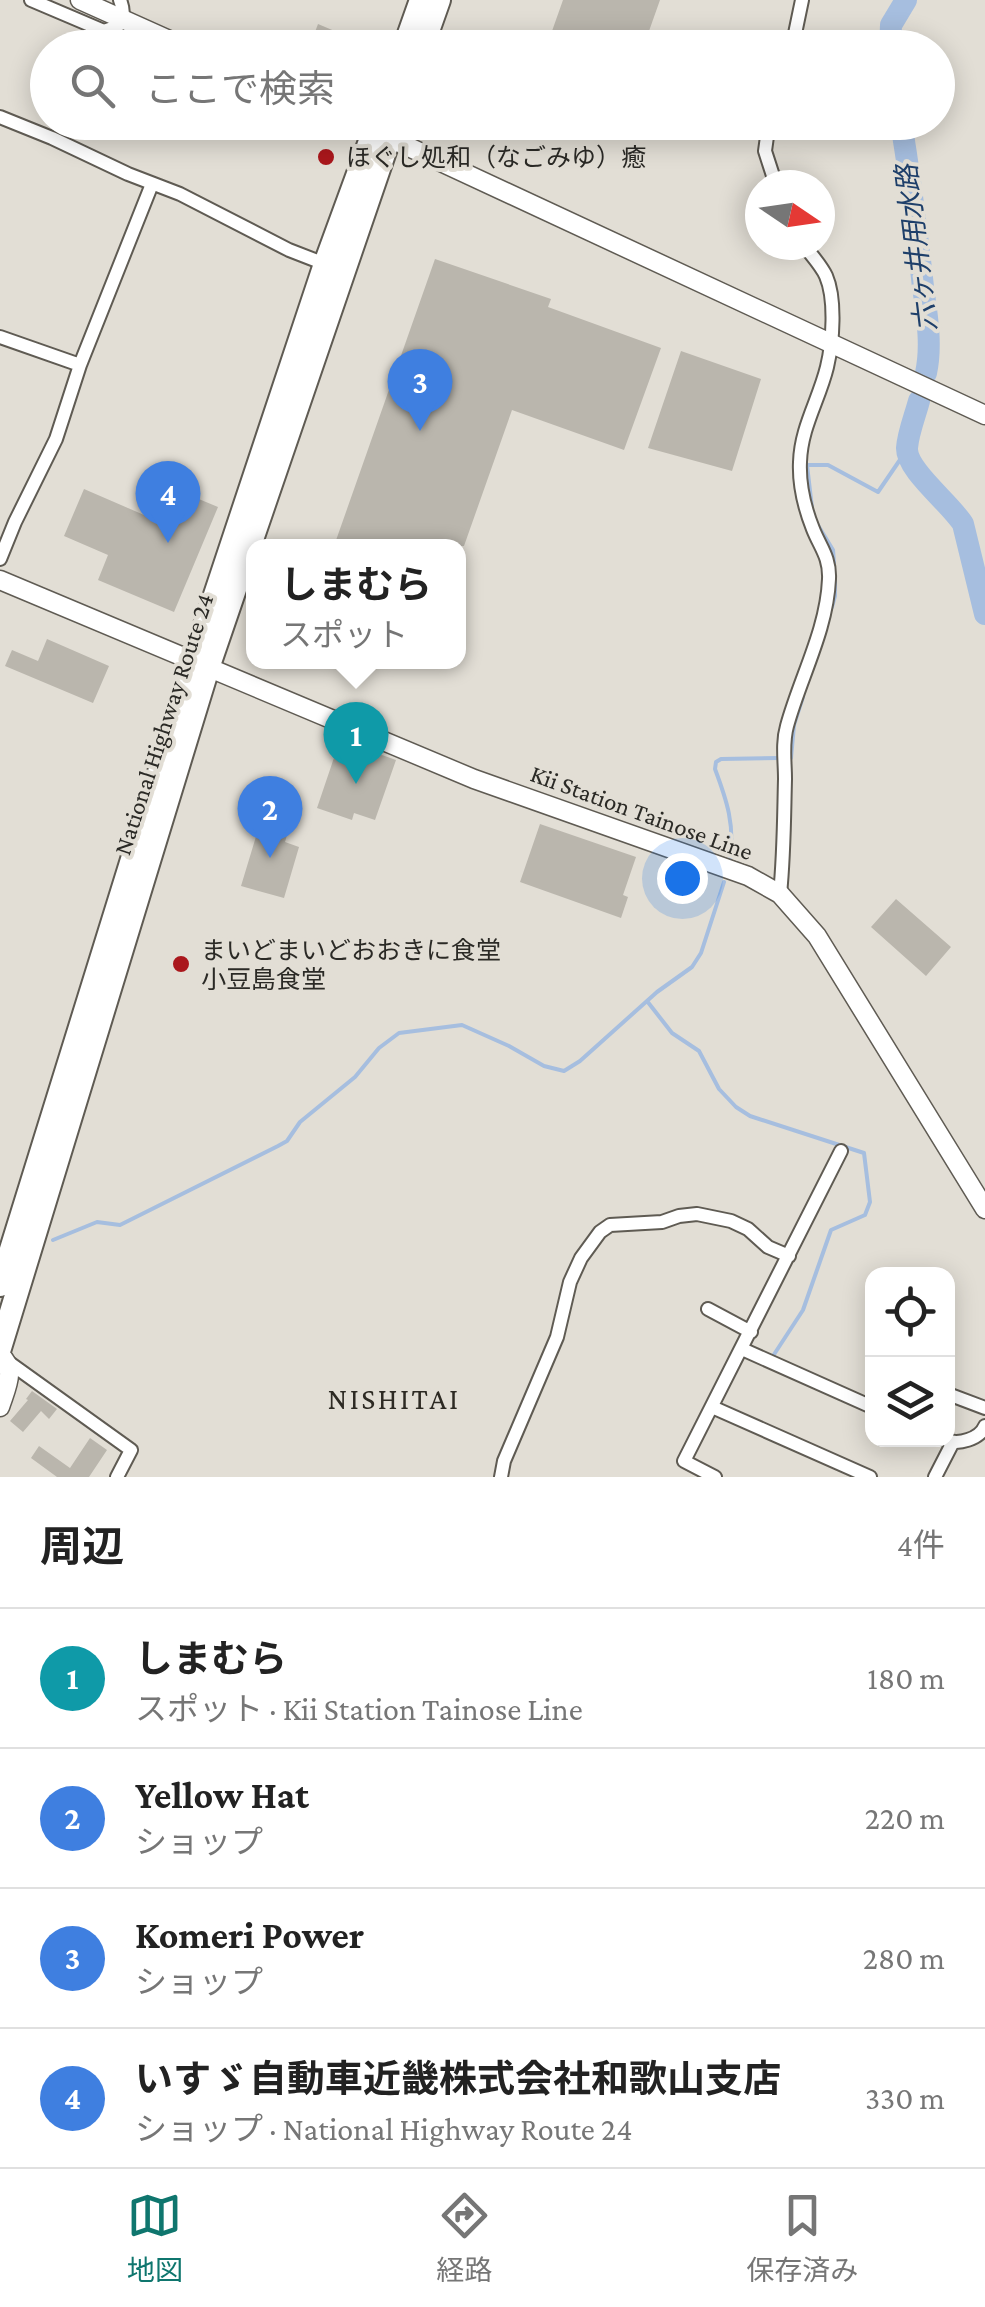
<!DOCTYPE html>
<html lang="ja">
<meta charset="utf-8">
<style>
:root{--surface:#fff;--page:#f2f2f2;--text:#222;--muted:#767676;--line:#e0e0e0;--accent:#0f766e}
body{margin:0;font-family:"Crimson Pro","Noto Sans JP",serif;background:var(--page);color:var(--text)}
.controls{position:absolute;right:30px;bottom:30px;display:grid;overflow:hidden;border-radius:20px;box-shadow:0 5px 25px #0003}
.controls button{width:90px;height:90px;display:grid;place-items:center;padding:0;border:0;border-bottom:2px solid var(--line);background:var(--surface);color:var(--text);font:50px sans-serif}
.compass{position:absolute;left:745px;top:170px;width:90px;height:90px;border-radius:50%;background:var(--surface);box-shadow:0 5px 25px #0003;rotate:103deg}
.you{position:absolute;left:682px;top:878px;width:35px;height:35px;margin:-25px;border:8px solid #fff;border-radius:50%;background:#1a73e8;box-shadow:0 0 0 15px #1a73e833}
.badge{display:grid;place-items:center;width:65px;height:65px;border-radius:50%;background:var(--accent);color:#fff;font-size:32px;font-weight:700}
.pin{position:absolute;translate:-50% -82px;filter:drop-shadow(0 2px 5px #0008)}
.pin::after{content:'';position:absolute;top:52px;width:35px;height:30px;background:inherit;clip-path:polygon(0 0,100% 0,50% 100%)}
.popup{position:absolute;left:246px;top:539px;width:220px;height:130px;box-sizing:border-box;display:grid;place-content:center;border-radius:20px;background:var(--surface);filter:drop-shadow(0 2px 8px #0005);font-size:32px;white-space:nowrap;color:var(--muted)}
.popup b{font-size:38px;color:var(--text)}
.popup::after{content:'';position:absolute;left:50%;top:100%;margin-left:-20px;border:20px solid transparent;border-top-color:var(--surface)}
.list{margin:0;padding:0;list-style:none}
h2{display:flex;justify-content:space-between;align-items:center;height:130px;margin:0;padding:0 40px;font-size:42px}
h2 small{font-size:32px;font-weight:400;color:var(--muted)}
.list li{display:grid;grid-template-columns:65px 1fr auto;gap:30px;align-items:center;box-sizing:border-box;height:140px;padding:0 40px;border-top:2px solid var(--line)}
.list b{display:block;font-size:38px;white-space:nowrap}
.list p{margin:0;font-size:32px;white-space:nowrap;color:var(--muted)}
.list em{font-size:32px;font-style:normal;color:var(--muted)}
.icon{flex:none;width:55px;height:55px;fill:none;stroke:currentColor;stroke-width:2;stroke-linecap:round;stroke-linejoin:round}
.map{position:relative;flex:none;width:985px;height:1477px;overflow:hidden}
.search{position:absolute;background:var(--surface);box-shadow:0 5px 25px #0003;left:30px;right:30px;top:30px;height:110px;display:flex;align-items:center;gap:25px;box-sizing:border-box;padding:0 35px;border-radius:55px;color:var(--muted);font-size:38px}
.sheet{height:690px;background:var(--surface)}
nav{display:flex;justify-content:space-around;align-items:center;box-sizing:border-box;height:140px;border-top:2px solid var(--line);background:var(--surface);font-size:28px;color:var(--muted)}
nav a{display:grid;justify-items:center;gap:5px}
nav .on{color:var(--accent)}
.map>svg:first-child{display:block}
</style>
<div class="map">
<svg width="985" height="1477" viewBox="0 0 985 1477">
<rect width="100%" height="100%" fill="#e2ded5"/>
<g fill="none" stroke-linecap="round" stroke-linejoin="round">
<path stroke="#a6bedf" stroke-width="4" d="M812 508 807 465H828L878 492 906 451
M816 522 833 550 834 563
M832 607 835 596V582
M788 758H791L794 725 803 697
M730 860C735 825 727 801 715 769L716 762 721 759 779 758
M647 1001 672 1033 699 1051 719 1089 736 1107 750 1116 864 1153 870 1202 865 1215 831 1230 803 1310 773 1356
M53 1240 97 1222 120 1225 278 1146 287 1141 300 1122 355 1077 379 1048 399 1033 462 1025 509 1046 544 1066 564 1071 580 1061 657 992 692 967 701 953 724 882"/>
<path stroke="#a6bedf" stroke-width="22" d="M890 48 891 25 906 0
M901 122C910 177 917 232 923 287 927 316 932 345 926 373
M919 401C915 416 908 433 907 448 906 470 950 503 963 524L985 614"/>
</g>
<path fill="#bab6ad" d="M563 0H660L643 48H546Z
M318 24 344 35 338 48H309Z
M435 259 551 299 548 307 661 348 624 450 512 410 464 546H334Z
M681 351 761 379 732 471 648 448Z
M165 485 218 507 174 612 98 580 108 555 64 536 84 489 151 518Z
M47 639 109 666 93 703 5 666 12 650 38 661Z
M340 740 396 760 375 820 354 813 352 820 317 808Z
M264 810 292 818 285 842 299 847 284 898 241 886Z
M540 824 636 857 623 895 628 897 621 918 520 882Z
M896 899 951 947 926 976 871 927Z
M32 1391 57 1409 49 1419 41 1411 23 1432 10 1421 28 1400 26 1399Z
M90 1438 107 1450 89 1477H57L31 1458 39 1446 70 1468Z"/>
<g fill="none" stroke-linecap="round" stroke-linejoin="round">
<g stroke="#5f5b53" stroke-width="16">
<path id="street" d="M31 0 104 31 118 26C124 17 124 10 120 0
M792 48 802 0
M0 117 52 138 128 174 180 194 289 250 325 264
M769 122 765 151 776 185
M0 337 80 365
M0 559 15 522 56 439 80 365 152 184
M780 894C784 856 784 818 785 779 785 761 782 743 787 726 800 678 827 630 829 579 830 557 820 547 813 529 805 509 799 484 800 462 801 427 819 400 827 367 833 342 836 299 826 276 821 265 811 255 804 245
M708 1309 751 1332
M742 1349 872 1407
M7 1361 131 1450 117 1477
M948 1394 985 1408
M712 1407 870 1477
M947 1440C958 1445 980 1439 985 1426
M501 1477 504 1461 557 1337 570 1282 581 1258 600 1232 610 1225 662 1222 679 1216 697 1214 731 1221 748 1229 768 1247 789 1256
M715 1477 684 1461 841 1151
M935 1477 953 1442"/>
</g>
<g stroke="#5f5b53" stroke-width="21">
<path id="secondary" d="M80 0 187 48
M355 122 985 415
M0 580 474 779 748 876 780 894 817 936 985 1209
M0 1355C17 1369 6 1388 0 1407"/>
</g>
<g stroke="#5f5b53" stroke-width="26">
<path id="highway" d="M404 48 421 0
M422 48 439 0
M0 1285 201 637 325 264 377 122
M0 1348 208 668 395 122"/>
</g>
<use href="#street" stroke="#fff" stroke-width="12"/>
<use href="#secondary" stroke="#fff" stroke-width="18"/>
<use href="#highway" stroke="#fff" stroke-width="22"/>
</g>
<g fill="#aa171c" stroke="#e2ded5" stroke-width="4">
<circle cx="326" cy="157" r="10"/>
<circle cx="181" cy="964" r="10"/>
</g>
<g text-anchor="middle" stroke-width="8" stroke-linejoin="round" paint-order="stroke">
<g font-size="25" fill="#2b2a26" stroke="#e2ded5" text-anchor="start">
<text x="346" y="166">ほぐし処和（なごみゆ）癒</text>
<text x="201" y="959">まいどまいどおおきに食堂<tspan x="201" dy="29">小豆島食堂</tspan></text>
</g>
<g font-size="25" fill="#2b2a26" stroke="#e2ded5">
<text transform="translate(163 724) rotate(-72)" y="9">National Highway Route 24</text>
<text transform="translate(642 812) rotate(20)" y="9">Kii Station Tainose Line</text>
</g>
<g font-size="28" font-style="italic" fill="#1e3f6a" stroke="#e2ded5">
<text transform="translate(916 248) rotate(-97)" y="10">六ヶ井用水路</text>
</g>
<g font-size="30" letter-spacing="2.5" fill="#2d2a23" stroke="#e2ded5">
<text x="394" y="1409">NISHITAI</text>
</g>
</g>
</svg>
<div class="controls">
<button><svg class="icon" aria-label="locate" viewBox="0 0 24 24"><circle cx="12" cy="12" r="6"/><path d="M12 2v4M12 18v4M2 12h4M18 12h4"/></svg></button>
<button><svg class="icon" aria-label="layers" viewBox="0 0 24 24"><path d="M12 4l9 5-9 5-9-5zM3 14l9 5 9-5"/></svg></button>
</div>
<svg class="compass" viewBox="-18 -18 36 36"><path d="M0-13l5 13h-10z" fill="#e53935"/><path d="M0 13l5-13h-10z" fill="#767676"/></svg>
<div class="you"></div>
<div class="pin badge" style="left:356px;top:784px;background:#0f9aa8">1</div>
<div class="popup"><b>しまむら</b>スポット</div>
<div class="pin badge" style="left:270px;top:858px;background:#3f7fe0">2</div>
<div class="pin badge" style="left:420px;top:431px;background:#3f7fe0">3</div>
<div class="pin badge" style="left:168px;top:543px;background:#3f7fe0">4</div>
<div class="search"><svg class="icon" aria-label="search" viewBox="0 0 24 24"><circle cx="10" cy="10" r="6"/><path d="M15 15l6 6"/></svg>ここで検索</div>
</div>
<section class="sheet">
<h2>周辺<small>4件</small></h2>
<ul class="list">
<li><span class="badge" style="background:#0f9aa8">1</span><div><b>しまむら</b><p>スポット · Kii Station Tainose Line</p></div><em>180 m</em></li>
<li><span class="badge" style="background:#3f7fe0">2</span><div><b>Yellow Hat</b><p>ショップ</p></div><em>220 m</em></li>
<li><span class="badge" style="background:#3f7fe0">3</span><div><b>Komeri Power</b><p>ショップ</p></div><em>280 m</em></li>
<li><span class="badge" style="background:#3f7fe0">4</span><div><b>いすゞ自動車近畿株式会社和歌山支店</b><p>ショップ · National Highway Route 24</p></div><em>330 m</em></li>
</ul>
</section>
<nav>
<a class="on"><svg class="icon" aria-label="map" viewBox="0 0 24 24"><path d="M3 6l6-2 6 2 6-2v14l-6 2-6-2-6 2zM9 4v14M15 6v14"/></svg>地図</a>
<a><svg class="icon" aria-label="directions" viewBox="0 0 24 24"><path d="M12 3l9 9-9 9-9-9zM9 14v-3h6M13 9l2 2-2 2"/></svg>経路</a>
<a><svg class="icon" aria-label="saved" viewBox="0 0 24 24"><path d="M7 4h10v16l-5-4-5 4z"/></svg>保存済み</a>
</nav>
